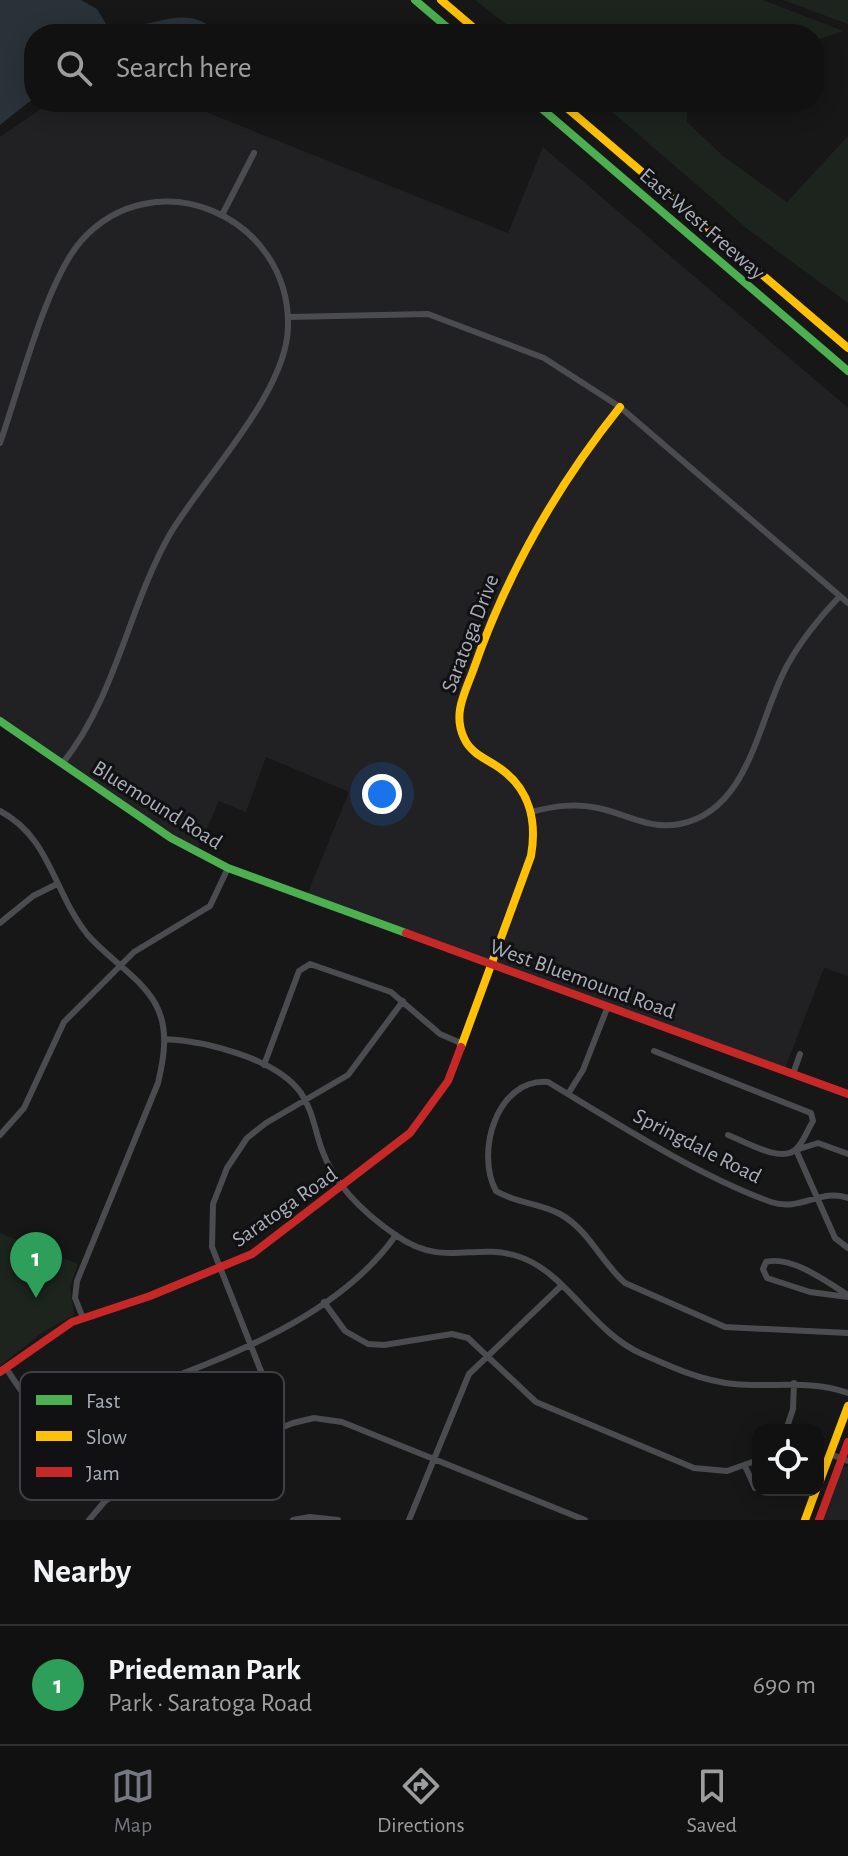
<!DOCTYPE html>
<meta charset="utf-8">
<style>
:root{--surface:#111;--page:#1e1f1f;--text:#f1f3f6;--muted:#9c9d9f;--line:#303131;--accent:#757880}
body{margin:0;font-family:"Alegreya Sans",sans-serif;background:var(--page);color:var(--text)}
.controls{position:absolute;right:24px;bottom:24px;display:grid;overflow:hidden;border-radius:16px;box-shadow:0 4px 20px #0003}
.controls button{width:72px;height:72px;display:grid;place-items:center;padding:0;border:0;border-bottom:2px solid var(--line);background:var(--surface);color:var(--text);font:40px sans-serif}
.you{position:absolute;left:382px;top:794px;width:28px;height:28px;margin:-20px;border:6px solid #fff;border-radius:50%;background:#1a73e8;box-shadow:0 0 0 12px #1a73e833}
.badge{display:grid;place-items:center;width:52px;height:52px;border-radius:50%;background:var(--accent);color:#fff;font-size:26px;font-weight:700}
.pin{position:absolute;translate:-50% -66px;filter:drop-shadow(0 2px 4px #0008)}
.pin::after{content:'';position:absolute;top:42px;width:28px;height:24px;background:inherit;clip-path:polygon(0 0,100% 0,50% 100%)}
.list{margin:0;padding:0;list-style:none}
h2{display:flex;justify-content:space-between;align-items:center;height:104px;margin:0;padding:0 32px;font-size:34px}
h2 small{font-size:26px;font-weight:400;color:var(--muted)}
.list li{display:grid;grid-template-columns:52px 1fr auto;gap:24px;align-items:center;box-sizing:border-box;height:120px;padding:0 32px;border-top:2px solid var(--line)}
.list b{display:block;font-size:30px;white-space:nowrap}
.list p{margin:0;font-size:26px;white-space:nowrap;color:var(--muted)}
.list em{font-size:26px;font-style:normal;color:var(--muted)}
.icon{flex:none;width:44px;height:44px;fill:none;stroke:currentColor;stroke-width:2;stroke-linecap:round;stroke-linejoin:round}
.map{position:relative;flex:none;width:848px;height:1520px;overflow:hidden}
.search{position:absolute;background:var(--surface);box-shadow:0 4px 20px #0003;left:24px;right:24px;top:24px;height:88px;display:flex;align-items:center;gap:20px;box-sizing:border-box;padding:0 28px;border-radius:32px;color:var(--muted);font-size:30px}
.sheet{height:224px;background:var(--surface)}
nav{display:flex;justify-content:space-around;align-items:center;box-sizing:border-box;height:112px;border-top:2px solid var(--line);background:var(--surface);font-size:22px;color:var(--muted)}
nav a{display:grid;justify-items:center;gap:4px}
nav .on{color:var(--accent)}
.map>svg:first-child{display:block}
</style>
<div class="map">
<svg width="848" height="1520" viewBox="0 0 848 1520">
<rect width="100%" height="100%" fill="#171717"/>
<path fill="#212123" d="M51 102H181L508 233 543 147 848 408V976L824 968 784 1071 306 897 349 792 266 757 246 812 219 801 196 853 0 721V137Z
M848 1466V1520H823L842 1468Z"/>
<path fill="#1d241e" d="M475 0H763L843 31 814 41V34H519Z
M783 0H848V24Z
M601 102H687V122L723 156 787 202 848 136V303L750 231Z
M0 1233 78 1264 70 1287 74 1315 43 1332 0 1366Z"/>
<path fill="#2a3239" d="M0 0H81L97 9 106 24C114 25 123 28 131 27 164 22 192 5 218 34H34V98L0 125Z"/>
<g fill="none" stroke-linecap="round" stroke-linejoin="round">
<path stroke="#4b4c50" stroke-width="6" d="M222 215 254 153
M288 317 428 314 544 358 620 407 848 603
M0 443C19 390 46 281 81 241 155 158 290 216 288 326 288 391 204 477 170 534 128 608 116 697 62 764
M0 811C50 837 53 891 87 934 107 958 141 977 156 1005 169 1029 164 1058 158 1083L77 1281 75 1298 83 1318
M531 812C554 806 575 803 598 808 627 814 649 830 680 824 751 810 758 717 788 664 802 639 820 617 840 596
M0 923 33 896 57 884
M164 1039C205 1041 276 1058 301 1093 313 1111 315 1131 322 1150 335 1186 366 1215 397 1236 445 1269 474 1241 520 1257 567 1273 592 1332 642 1354 671 1367 702 1381 734 1384 773 1388 809 1379 848 1393
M654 1051 811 1113 813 1121C808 1129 803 1143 796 1149 782 1164 744 1141 728 1135
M264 1065 299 971 310 964 391 992 440 1034 463 1044
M793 1074 800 1054
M568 1094 583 1070 608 1006
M0 1135 24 1108 64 1022 134 952 210 906 228 868
M848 1154 818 1143 796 1150 835 1238 848 1248
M848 1198C820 1188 801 1212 771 1202 697 1175 616 1123 548 1082 497 1078 475 1152 496 1191 515 1203 540 1203 560 1214 589 1230 601 1262 625 1283L725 1327 848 1333
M848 1295C827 1282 791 1255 766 1262L763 1269 767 1278 810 1292 848 1297
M324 1302 345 1331 368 1344 384 1345 452 1334 468 1338 536 1402 694 1468 727 1471 758 1460
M6 1368C24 1395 39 1426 76 1414 183 1371 327 1333 396 1235
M283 1427 212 1247 213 1204 227 1168 247 1138 266 1123 348 1075 403 1001
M786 1430 793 1409 794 1383
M830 1454 848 1461
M745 1466 755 1488
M89 1520 105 1501 124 1490 293 1423 314 1418 342 1422 585 1520
M293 1520 310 1517 338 1520
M409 1520 469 1374 561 1286"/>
<path stroke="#4caf50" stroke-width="8" d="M415 0 455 34
M534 102 848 371
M0 721 171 838 228 868 406 933"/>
<path stroke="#ffc107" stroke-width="8" d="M441 0 481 34
M560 102 848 348
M461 1047 531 856C537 822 530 790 501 769 487 759 471 754 464 738 452 713 466 691 474 668 508 571 556 487 620 407
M818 1486 848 1406
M805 1520 816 1490"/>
<path stroke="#c62828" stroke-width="8" d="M406 933 848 1094
M0 1372 72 1322 150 1296 252 1254 410 1133 448 1081 461 1047
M819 1520 848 1442"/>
</g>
<g text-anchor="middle" stroke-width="6" stroke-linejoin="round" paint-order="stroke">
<g font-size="22" fill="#a8adb8" stroke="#111113">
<text transform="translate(703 223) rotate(41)" y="8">East-West Freeway</text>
<text transform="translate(469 633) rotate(-69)" y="8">Saratoga Drive</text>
<text transform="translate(158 804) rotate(32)" y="8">Bluemound Road</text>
<text transform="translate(583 978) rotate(20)" y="8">West Bluemound Road</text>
<text transform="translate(698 1145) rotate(27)" y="8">Springdale Road</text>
<text transform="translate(284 1206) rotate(-35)" y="8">Saratoga Road</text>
</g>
</g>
<rect x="20" y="1372" width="264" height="128" rx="12" fill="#111113" stroke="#3e4045" stroke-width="2"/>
<rect x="36" y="1395" width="36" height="10" fill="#4caf50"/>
<rect x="36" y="1431" width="36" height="10" fill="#ffc107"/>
<rect x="36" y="1467" width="36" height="10" fill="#c62828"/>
<g font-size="22" fill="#a8adb8">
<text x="86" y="1408">Fast</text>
<text x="86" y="1444">Slow</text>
<text x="86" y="1480">Jam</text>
</g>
</svg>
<div class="controls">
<button><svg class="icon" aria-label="locate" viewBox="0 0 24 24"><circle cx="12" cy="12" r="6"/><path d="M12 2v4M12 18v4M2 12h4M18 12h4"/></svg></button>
</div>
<div class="you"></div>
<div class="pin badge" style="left:36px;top:1298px;background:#2e9e5b">1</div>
<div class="search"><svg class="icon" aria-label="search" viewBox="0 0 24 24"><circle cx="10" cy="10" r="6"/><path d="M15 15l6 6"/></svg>Search here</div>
</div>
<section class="sheet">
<h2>Nearby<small></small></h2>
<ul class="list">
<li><span class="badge" style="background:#2e9e5b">1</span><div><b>Priedeman Park</b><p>Park · Saratoga Road</p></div><em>690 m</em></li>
</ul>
</section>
<nav>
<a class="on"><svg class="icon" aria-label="map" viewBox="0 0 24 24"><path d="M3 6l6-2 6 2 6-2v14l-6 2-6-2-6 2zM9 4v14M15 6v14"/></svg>Map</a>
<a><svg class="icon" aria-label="directions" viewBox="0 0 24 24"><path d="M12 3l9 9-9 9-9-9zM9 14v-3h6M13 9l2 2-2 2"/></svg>Directions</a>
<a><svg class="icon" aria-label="saved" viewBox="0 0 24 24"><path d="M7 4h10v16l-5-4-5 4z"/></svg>Saved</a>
</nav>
